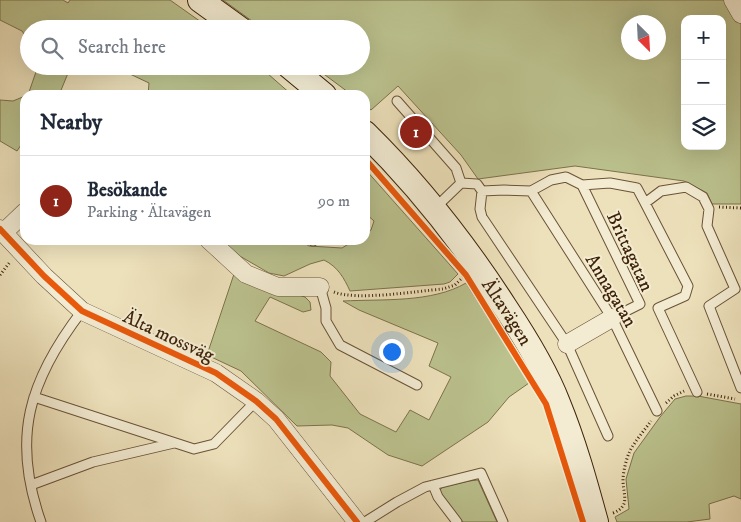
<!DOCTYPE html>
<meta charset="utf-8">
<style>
:root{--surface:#fff;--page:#f6f6f7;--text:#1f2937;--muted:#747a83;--line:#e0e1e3;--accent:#8f2418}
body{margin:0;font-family:"IM FELL DW Pica",serif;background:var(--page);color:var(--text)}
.controls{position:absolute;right:15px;top:15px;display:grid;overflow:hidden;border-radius:10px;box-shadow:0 5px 20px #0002}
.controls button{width:45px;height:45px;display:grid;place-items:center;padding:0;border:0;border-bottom:1px solid var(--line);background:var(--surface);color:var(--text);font:25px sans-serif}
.compass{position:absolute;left:621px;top:15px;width:45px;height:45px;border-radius:50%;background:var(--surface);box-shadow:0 5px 20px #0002;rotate:156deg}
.you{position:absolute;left:391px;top:351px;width:18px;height:18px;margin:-12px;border:4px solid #fff;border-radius:50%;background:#1a73e8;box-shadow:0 0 0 8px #1a73e833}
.badge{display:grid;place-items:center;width:32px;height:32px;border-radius:50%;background:var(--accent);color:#fff;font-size:16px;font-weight:700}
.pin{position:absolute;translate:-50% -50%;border:2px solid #fff;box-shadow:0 1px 5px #0006}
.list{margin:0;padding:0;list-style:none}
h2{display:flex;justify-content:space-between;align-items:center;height:65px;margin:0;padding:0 20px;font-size:21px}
h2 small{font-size:16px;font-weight:400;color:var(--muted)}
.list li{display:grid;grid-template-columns:32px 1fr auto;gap:15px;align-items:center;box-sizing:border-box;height:90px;padding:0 20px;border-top:1px solid var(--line)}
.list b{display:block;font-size:19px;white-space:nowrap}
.list p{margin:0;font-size:16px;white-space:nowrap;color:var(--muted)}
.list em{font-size:16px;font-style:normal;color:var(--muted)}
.icon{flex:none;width:28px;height:28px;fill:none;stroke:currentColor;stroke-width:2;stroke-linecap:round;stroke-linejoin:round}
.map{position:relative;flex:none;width:741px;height:522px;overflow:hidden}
.search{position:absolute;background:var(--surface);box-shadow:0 5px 20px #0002;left:20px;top:20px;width:350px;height:55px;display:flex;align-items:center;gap:12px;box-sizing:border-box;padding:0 18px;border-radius:28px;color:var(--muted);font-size:19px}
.panel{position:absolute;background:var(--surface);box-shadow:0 5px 20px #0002;left:20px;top:90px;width:350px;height:155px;border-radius:15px}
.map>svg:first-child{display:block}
</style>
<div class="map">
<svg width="741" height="522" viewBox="0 0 741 522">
<rect width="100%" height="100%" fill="#ede1bb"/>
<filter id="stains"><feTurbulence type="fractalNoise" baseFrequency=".004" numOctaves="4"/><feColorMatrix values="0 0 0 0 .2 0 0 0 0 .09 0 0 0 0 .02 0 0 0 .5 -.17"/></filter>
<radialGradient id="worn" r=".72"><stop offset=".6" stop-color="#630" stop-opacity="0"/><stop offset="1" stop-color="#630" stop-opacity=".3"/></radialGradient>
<path fill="#bbc28e" stroke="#7d724c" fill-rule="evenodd" d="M0 0H63L68 3 70 0H170L211 29H29V41L22 31 0 20Z
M223 0H730L741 17V204H712L707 193 684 181 575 166 478 179 461 155 398 86 371 110 365 105V95H352L313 66H361V29H263ZM685 19H722V146H685ZM628 22H658V52H628Z
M38 66H71L59 95H28Z
M113 66H259L292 95H148L149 83Z
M25 96V139L17 151 0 141V100L13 101Z
M365 169 458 274 450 282 444 284 350 291C344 278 338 267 324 260L310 264 284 276 269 273 238 255 222 240H300L309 246 342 248 355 240H365V234L371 230 374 221 365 213Z
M234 274 305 297 310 302 311 310 303 312 270 297 255 321 321 352 331 362 330 376 360 414 396 432 410 410 429 420 451 377 429 366 438 343 359 310 343 301C382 299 432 303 466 283L529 383 509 397 488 422 422 466 388 455 348 428 332 425 297 426 241 371 207 355Z
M686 396H698L741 404V499L734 496 709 504 710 519 687 522H617L615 517 629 509 626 479 634 453 660 417 675 399Z
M478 480 497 522H463L441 495 440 490 443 487 469 481Z"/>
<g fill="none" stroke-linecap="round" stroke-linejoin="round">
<g stroke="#6a5236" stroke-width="11">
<path id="lane" d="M397 101 456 168 461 183
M582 185 640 304 612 318
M482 191 504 190 531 191 551 180 566 177 582 185 610 183 637 188 645 203 661 191 686 187 703 197 709 209 707 226 735 289 709 306 741 388
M531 191 612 318 657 411
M645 203 688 286 685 296 658 308 697 392
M434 209 461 183 477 184 482 191 480 209 482 217 567 344 608 436
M313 240V241
M320 287 326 308V321L340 345 417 385
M34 397 194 449 214 444 256 401
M31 485 93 462 174 443
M433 485 438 497 457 522
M41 522C11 438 29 380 82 311
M365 522 397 502 425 487 481 473 503 522"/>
</g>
<g stroke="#6a5236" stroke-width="19">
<path id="street" d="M733 0 741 14
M0 229 44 276 82 311 216 373 256 401 276 419 357 522
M4 232 25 212
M209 240 246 274 278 287H320
M567 344 612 318"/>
</g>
<g stroke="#3f2309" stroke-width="26">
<g id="secondary">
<path d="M200 0 240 29"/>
<path d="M289 66 324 95"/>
<path id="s1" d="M365 133C418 185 465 245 505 307 525 337 545 369 558 403 574 442 585 482 596 522"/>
</g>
</g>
<path stroke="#3f2309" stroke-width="3" stroke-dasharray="1 2.5" stroke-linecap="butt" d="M719 207 741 208
M0 275 10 262
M334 292C357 301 417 291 443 289L455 285 463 277
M707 394 735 399
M666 403 674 396 684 391
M613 513C631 506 623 495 623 480 623 473 626 460 629 453 634 442 644 431 651 421"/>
<use href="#lane" stroke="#f3ecd3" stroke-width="9"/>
<use href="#street" stroke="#f3ecd3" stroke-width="18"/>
<use href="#secondary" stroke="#f3ecd3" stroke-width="24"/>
<g stroke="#f3ecd3" stroke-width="9">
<path id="cycleway" d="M365 159 466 275 546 404 583 522
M0 229 44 276 82 311 216 373 256 401 276 419 357 522"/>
</g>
<use href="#cycleway" stroke="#e8590c" stroke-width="6"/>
</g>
<g text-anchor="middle" stroke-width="4" stroke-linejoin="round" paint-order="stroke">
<g font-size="19" fill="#3f2309" stroke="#f3ecd3">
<text transform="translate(631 251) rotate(65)" y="7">Brittagatan</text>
<text transform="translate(612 290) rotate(59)" y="7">Annagatan</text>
<text dy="7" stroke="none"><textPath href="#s1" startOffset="229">Ältavägen</textPath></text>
<text transform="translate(169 335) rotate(25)" y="7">Älta mossväg</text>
</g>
</g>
<rect width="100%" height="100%" filter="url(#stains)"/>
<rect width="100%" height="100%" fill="url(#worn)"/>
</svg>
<div class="controls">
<button>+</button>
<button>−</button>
<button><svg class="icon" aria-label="layers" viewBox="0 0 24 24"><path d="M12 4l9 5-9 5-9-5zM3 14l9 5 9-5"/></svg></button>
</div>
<svg class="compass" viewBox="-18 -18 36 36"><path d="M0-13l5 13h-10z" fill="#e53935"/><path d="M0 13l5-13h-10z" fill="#747a83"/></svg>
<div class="you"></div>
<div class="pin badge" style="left:416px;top:132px">1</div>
<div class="search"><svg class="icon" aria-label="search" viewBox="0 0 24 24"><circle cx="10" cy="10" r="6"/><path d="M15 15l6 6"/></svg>Search here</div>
<section class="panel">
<h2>Nearby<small></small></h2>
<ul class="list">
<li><span class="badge">1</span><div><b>Besökande</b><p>Parking · Ältavägen</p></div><em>90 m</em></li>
</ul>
</section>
</div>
